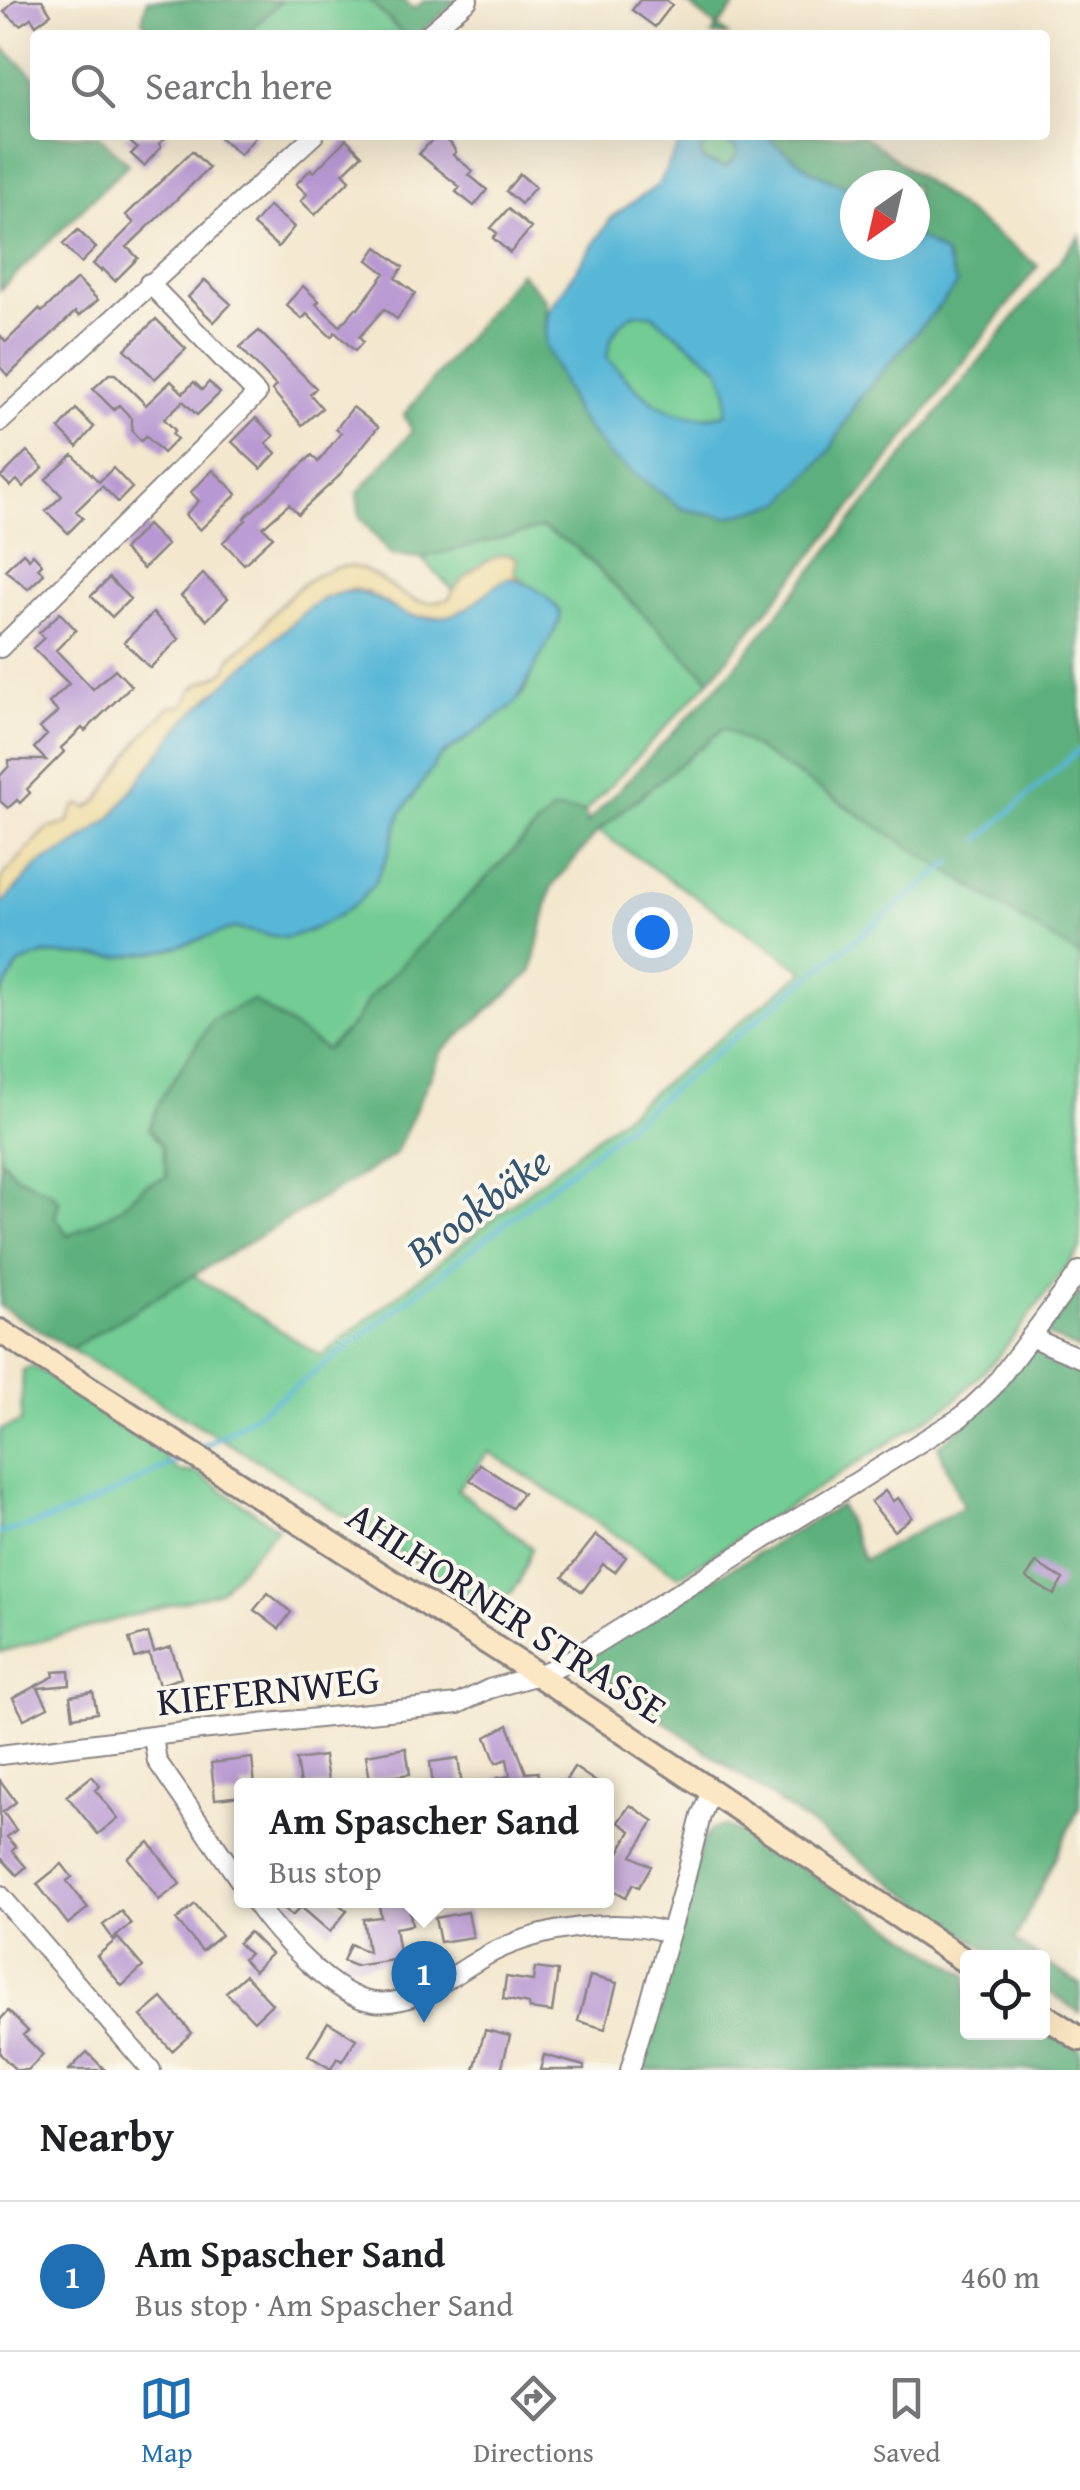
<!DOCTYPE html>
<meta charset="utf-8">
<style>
:root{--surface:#fff;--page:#f2f2f2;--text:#202124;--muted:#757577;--line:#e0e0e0;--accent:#1f6fb2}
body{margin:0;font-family:"Gentium Book Plus",serif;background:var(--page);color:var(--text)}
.controls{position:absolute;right:30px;bottom:30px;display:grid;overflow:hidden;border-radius:10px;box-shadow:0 10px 40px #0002}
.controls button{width:90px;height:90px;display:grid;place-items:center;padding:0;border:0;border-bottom:2px solid var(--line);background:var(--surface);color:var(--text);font:50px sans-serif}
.compass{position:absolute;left:840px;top:170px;width:90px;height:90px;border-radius:50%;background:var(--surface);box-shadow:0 10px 40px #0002;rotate:214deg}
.you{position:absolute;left:652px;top:932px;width:35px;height:35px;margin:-25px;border:8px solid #fff;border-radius:50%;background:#1a73e8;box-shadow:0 0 0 15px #1a73e833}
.badge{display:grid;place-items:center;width:65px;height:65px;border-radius:50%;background:var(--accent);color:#fff;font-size:32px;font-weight:700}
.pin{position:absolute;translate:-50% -82px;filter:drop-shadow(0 2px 5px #0008)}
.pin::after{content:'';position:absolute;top:52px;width:35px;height:30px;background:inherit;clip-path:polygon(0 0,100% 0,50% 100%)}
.popup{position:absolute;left:234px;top:1778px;width:380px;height:130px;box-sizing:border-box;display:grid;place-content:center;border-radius:10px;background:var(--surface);filter:drop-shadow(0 2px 8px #0005);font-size:32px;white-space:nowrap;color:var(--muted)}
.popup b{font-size:38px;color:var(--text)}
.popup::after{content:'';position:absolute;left:50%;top:100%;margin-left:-20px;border:20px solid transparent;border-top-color:var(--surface)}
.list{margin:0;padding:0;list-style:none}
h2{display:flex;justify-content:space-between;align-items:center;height:130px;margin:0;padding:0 40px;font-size:42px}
h2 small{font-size:32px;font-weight:400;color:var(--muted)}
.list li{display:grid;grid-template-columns:65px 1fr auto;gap:30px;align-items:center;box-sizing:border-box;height:150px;padding:0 40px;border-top:2px solid var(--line)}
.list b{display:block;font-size:38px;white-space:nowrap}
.list p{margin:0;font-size:32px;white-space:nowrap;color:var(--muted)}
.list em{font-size:32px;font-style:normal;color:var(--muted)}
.icon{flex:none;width:55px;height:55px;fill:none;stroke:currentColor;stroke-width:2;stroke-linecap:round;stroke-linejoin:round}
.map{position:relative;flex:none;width:1080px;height:2070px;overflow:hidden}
.search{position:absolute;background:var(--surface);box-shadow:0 10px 40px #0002;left:30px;right:30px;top:30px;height:110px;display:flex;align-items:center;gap:25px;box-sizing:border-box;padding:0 35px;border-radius:10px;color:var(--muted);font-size:38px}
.sheet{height:280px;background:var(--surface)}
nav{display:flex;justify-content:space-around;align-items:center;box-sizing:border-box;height:140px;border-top:2px solid var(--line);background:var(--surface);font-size:28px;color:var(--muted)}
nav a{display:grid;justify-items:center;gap:5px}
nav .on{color:var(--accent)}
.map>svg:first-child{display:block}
</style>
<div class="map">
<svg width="1080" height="2070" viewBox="0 0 1080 2070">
<rect width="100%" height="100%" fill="#fbf7ec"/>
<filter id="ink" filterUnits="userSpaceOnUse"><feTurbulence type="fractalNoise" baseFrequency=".01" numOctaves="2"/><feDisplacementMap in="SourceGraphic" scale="20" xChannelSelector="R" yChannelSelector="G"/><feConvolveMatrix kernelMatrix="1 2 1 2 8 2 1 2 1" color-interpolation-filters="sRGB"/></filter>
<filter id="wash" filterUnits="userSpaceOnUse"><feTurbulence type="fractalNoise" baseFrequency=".0048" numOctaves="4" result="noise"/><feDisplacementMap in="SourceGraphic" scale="40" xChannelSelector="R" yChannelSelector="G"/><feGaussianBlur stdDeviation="2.25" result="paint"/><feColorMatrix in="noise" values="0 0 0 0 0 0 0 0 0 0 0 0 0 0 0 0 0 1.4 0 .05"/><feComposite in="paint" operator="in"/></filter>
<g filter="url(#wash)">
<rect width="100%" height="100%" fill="#f3e7cd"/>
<path fill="#72cc93" stroke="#4a7767" stroke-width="2.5" d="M282 0H369L404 35H245Z
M719 140 737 147V156L726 167 704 161 700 151 707 143Z
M636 313 652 315 719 367 728 391 726 414C669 428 643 395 606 357 611 336 616 323 636 313Z
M542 528 577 548 710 680 585 812 553 810 369 998 355 1022 326 1050 253 1001 162 1146 167 1177 146 1185 119 1209 68 1236 55 1216 59 1202 53 1194 15 1175 0 1158V996L19 964 45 954 119 957 167 950 224 929 234 928 285 938 312 930 359 901 375 882 387 857 401 813 440 757 510 708 525 690 537 659 555 630V605L514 574 516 558 507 554 486 561 453 590 421 558Z
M724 727 1080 956V1249L998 1357 952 1403 679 1576 489 1452 457 1489 532 1548 519 1582 493 1613 262 1463 70 1349 193 1275 321 1356 805 971 598 831Z
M33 1366 168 1454 167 1463 179 1471 198 1473 277 1528 220 1591 0 1652V1430L21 1422 23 1370Z"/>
<path fill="#5db07d" stroke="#40695c" stroke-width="2.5" d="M147 0H282L245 35H161L142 21Z
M369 0H403L414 9 425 0H458L418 35H404Z
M683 0H740L718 27 728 35H712L717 27Z
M0 45 35 77V135H98L128 164 0 290Z
M764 135H863L1038 266 859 498 710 680 577 548 542 528 421 558 391 555 360 517 357 494 412 431 404 415 520 272 546 300 545 344 577 415 610 456 829 452 857 401 957 285 945 255 915 235V185H855V191L810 170Z
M1080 235V956L724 728 598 831 551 888 532 972 442 1051 395 1155 70 1349 0 1306V1158L15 1175 53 1194 59 1202 55 1216 68 1236 119 1209 146 1185 167 1177 162 1146 149 1129 160 1100 213 1019 253 1000 326 1050 355 1022 369 998 553 810 585 812 587 823 731 672Z
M1080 1291V1350L1045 1334Z
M1035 1346 1080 1366V1806L1015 1941 1039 1957H997L585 1665 591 1650 840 1505 864 1560 963 1507 938 1446 968 1421Z
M724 1826 759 1839 967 1975 968 2032H1042L1043 2025 1080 2049V2070H642L701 1845 711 1829Z
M1042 1960 1080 1984V2013L1043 1988Z"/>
<path fill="#eeda9e" stroke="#887e6c" stroke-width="2.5" d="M507 554 517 558 514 574 521 580 507 578 463 612 444 617H410L368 593 354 589 322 599 186 719 111 818 76 844 38 865 0 906V879L47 829 68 823 74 808 80 804 87 808 98 801 140 739 171 706 182 707C188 701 189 694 194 688 203 679 219 679 227 668 229 664 230 658 233 655 240 648 251 643 257 635 275 606 325 550 366 571 398 586 409 612 449 599 457 579 486 558 507 554Z"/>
<path fill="#59b7d7" stroke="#3e6c89" stroke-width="2.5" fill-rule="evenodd" d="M699 135H764L810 170 855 191V245H915V235L945 255 957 285 857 401 829 452 782 503 729 517 683 509 610 456 577 415 545 344 548 312 612 217 658 185 680 143ZM719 140 737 148V156L726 167 704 161 700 152 707 143ZM636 313 652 315 719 367 728 391 726 414C670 428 642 395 607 358 610 336 616 323 636 313Z
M508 578C529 582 547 594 560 612V620L515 704 440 757 401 813 387 857 375 882 359 901 338 916 311 930 285 938 234 928 167 950 119 957 45 954 19 964 0 996V906L38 865 76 844 111 818 186 719 309 608C374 563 380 626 441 617 475 612 481 592 508 578Z"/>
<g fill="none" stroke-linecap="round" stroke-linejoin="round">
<path stroke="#59b7d7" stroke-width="5" d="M980 839 1080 749
M197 1450C285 1402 364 1333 443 1272 615 1138 781 998 952 862
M0 1533C57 1523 132 1485 183 1457"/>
</g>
<g id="blocks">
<path fill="#b798d2" d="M15 0H42L51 14 36 25 31 18 20 25 4 12Z
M640 0H666L672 5 655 27 632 10Z
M122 135H168L159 144 161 147 144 166 131 154 137 148Z
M217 135H257L240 155Z
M437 135 451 144 456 152 453 155 473 171 469 175 487 190 474 206 456 192 460 187 419 154Z
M346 139 362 155 343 173 350 180 315 215 301 201 307 194 296 184 311 169 314 172Z
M192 151 209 168 127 247 138 258 115 281 103 269 101 271 93 264 134 223 126 215Z
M520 174 535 187 521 204 506 191Z
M269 206 294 227 278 247 253 225Z
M508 209 531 228 510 253 493 238 497 233 491 228Z
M78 230 96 248 81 263 63 244Z
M377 247 403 267 395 278 415 293 397 319 384 309 359 337 363 342 355 351 335 332 331 337 307 314 302 319 286 305 303 286 319 301 316 304 340 326 356 308 358 309 385 273 368 260Z
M77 279 98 300 79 316 75 312 8 376 0 367V335L6 342 39 309 42 312Z
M205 280 231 304 214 322 188 297Z
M156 319 186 349 155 379 125 349Z
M259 331 316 388 310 394 322 408 302 425 272 390 276 386 240 347Z
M109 374H115L146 405 171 381 183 393 194 382 202 390 209 382 220 393 197 415 183 401 164 419 175 430 172 434 177 439 163 453 146 436 141 441 132 431V419L119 405 114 410 93 389Z
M353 407 378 427 337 478 298 514 289 504 263 527 273 537 244 564 223 542 246 520 244 518 312 455 318 462 341 433 336 429Z
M76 409 94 427 77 447 59 429Z
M256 418 274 436 266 443 276 453 261 469 232 442Z
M27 451 43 468 23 487 17 480 10 486 1 477Z
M73 455 99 482 113 468 132 488 118 502 102 486 76 511 83 518 68 533 46 511 62 496 46 479Z
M213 470 237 494 200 530 185 515 199 501 191 492Z
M147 525 167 545 143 569 123 550Z
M23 553 29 559 33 554 42 564 38 568 44 574 28 589 5 570Z
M203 574 228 598 207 620 181 596Z
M109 578 130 599 112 617 91 596Z
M60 613 76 630 56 650 93 689 115 669 131 686 85 731 82 728 61 748 64 752 27 789 30 793 20 803 17 800 8 808 0 801V776L9 766V760H46L34 748 47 735 40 728 58 712 49 703 69 684 33 648 44 638 39 633Z
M153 613 179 639 150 668 124 642Z
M480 1464 523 1493 512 1508 470 1480Z
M885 1491 893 1501 898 1498 912 1517 894 1531 871 1502Z
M596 1535 626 1557 615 1572 603 1564 582 1592 563 1577Z
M1036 1563 1063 1579 1054 1595 1026 1578Z
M268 1593 291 1612 279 1629 254 1610Z
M148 1633 154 1652 171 1647 181 1678 159 1685 149 1654 135 1658 129 1639Z
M69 1671 70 1685 38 1688 48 1707 24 1719 13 1698 54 1676 53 1672Z
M93 1692 97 1713 73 1717 70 1696Z
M508 1725 526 1773 538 1772 540 1786H497V1778L510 1776 507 1759 496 1763 486 1737Z
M406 1748 410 1774 370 1780 366 1755Z
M324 1756 329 1786H300L296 1760Z
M252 1758 255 1786H242V1796L215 1799 211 1763Z
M458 1758 462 1786H433L430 1762Z
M574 1767 602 1786H562Z
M92 1776 100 1786 95 1790 118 1818 98 1834 67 1796Z
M0 1780 16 1802 3 1812 16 1830 7 1837 16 1847 12 1851 26 1867 17 1875 2 1859 0 1862Z
M630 1805 654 1821 632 1856 651 1866 639 1887 633 1884 626 1897 606 1886V1876L631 1831 618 1822Z
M149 1842 180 1884 159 1900 128 1858Z
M62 1864 72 1877 67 1881 88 1908 68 1924 37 1884Z
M275 1900H334L347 1911 330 1932 301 1907 292 1916Z
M378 1900H408L412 1925 395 1928 400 1959 355 1966 343 1961 350 1944 368 1952 363 1919 381 1917Z
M195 1904 221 1935 202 1951 176 1920Z
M121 1911 131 1924 113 1939 103 1925Z
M468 1912 473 1937 440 1942 435 1918Z
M249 1932 271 1954 254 1971 243 1959 249 1954 238 1943Z
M118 1938 143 1967 122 1986 97 1956Z
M535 1968 558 1971 552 2012 529 2009V2004L503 1999 506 1977 533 1981Z
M245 1975 272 2004 254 2021 226 1992Z
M590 1976 617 1983 605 2029 578 2021Z
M162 1998 192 2033 172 2051 141 2016Z
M8 2011 28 2031 23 2035 43 2055 28 2070H16L0 2054V2020Z
M328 2022 356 2039 342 2061 337 2058 331 2069 308 2055Z
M485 2030 510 2036 501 2070H474Z
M87 2052 105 2070H69Z
M544 2055 584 2066V2070H540Z"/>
</g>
</g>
<g filter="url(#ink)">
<use href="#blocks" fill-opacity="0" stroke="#8a8484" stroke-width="2.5"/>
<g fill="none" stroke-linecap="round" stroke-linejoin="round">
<g stroke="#8a8484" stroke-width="22">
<path id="street" d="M427 35 468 0
M0 422 314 135
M0 648 257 394 149 283
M1030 1337 1080 1358
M153 1738 157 1761 242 1884
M0 1755 200 1730 458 1704 489 1689 538 1675 565 1663 961 1417 992 1388 1080 1271
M0 1895 151 2070
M253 1900C276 1933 333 1997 374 2002 417 2007 455 1972 491 1953 540 1928 617 1916 669 1933
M630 2070 682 1892 701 1816 711 1791"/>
</g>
<g stroke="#8a8484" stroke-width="28">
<path id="secondary" d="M0 1331 538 1675 968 1963
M1042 2014 1080 2039"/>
</g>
<use href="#street" stroke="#fff" stroke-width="18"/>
<use href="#secondary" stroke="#fbe7c3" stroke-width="22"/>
</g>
</g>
<g text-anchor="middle" stroke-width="8" stroke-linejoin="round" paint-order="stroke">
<g font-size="40" fill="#22223b" stroke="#fbf7ec">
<text transform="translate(507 1612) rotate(33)" y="14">AHLHORNER STRASSE</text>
<text transform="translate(268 1690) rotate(-6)" y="14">KIEFERNWEG</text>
</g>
<g font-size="42" font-style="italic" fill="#355672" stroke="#fbf7ec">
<text transform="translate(478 1206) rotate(-37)" y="15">Brookbäke</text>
</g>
</g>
</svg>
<div class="controls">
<button><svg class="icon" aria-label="locate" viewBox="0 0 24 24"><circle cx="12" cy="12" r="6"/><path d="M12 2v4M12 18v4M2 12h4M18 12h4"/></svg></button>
</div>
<svg class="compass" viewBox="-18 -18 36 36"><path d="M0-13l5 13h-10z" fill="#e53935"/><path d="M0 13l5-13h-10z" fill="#757577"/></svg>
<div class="you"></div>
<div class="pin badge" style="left:424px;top:2023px">1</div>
<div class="popup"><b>Am Spascher Sand</b>Bus stop</div>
<div class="search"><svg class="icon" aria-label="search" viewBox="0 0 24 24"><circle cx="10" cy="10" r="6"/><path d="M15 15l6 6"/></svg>Search here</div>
</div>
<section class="sheet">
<h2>Nearby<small></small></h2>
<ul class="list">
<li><span class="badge">1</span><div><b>Am Spascher Sand</b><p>Bus stop · Am Spascher Sand</p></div><em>460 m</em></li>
</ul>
</section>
<nav>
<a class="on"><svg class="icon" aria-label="map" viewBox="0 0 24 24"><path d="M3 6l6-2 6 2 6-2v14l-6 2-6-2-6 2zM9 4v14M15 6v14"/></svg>Map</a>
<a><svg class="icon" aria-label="directions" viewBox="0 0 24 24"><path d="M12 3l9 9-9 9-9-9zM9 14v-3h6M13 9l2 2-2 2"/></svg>Directions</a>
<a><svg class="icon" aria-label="saved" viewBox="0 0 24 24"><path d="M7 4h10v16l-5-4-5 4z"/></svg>Saved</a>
</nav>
